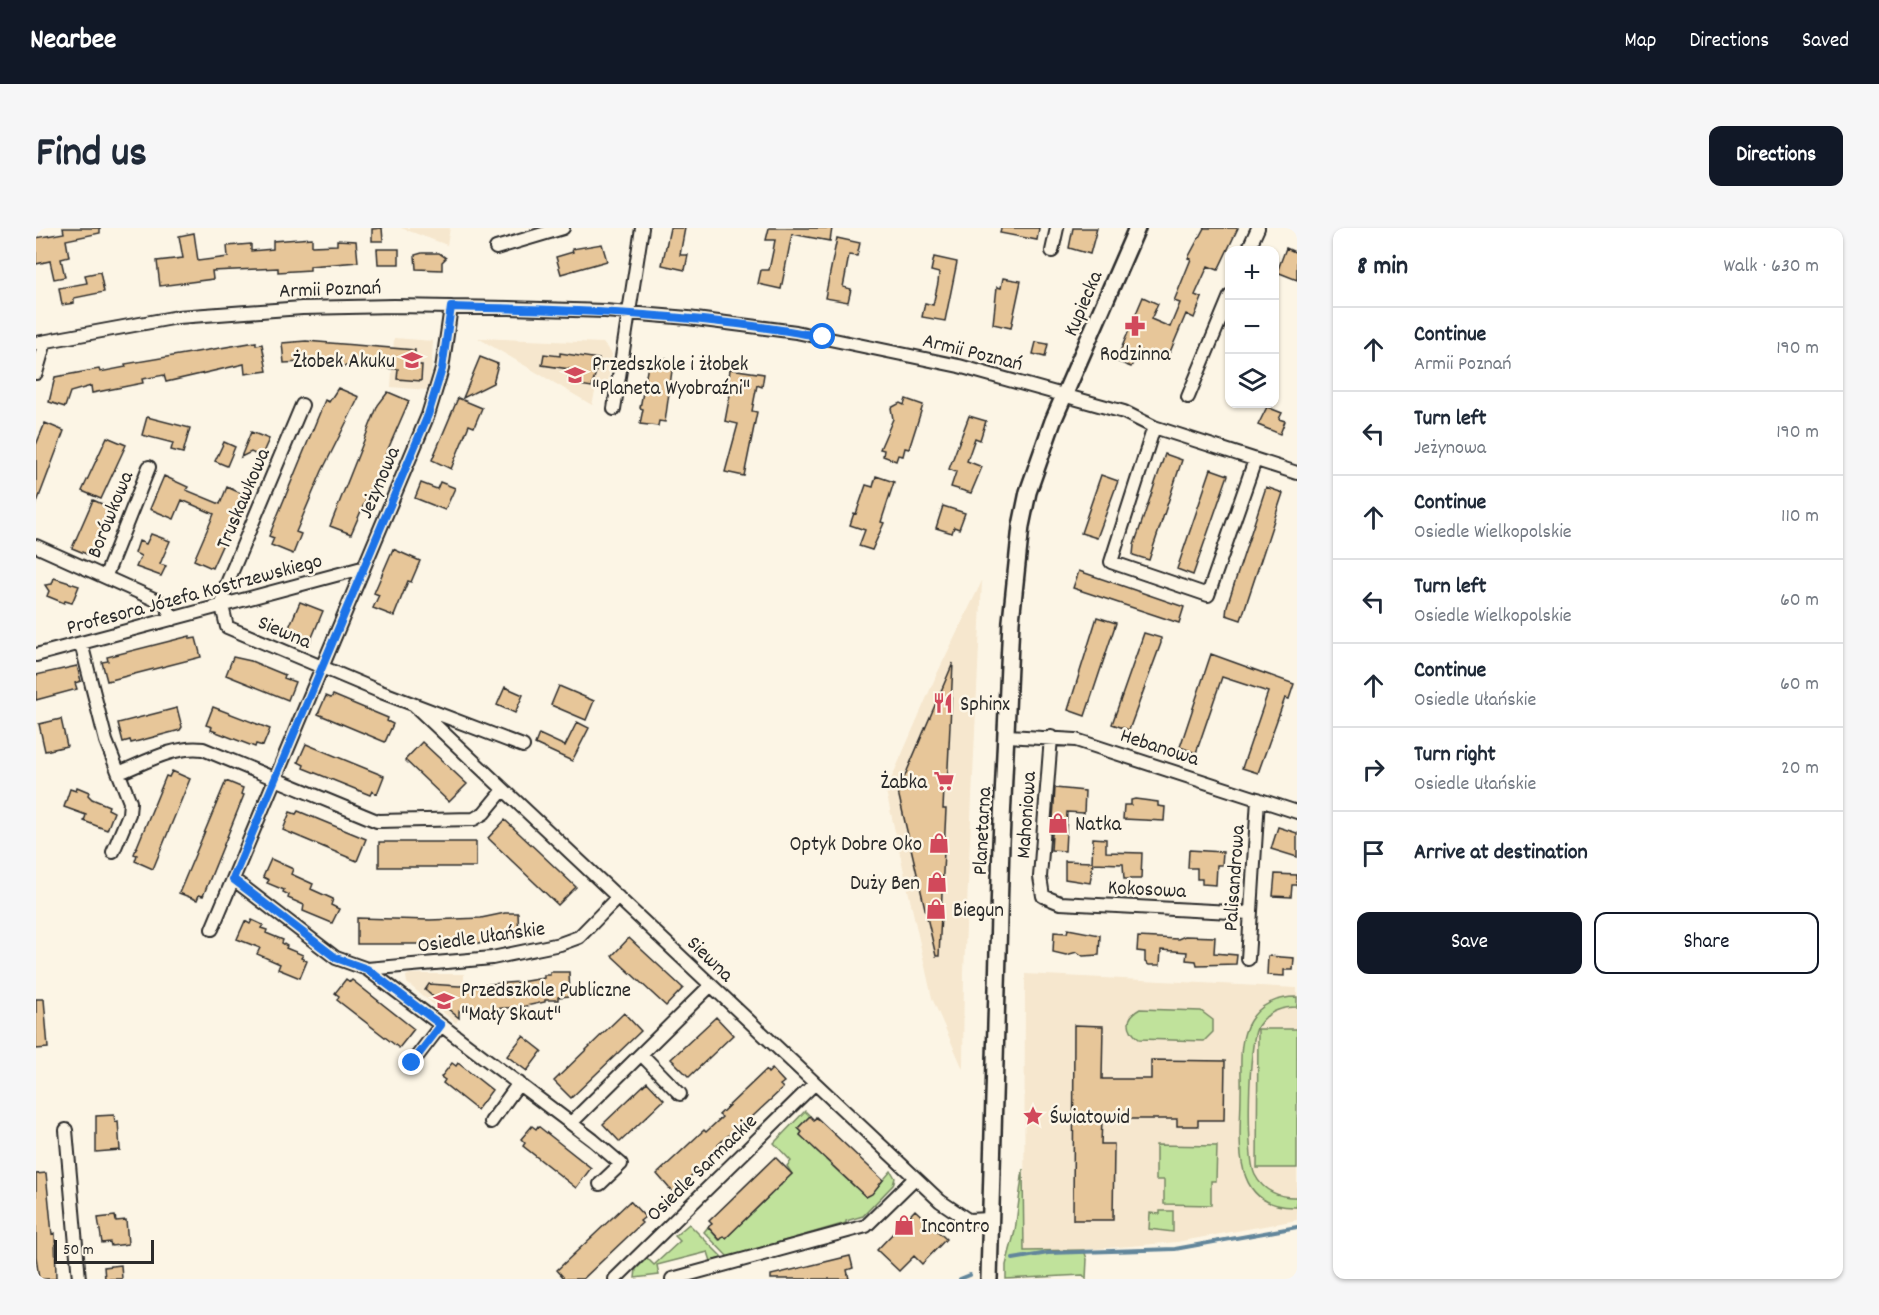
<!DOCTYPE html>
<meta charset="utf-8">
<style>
:root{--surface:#fff;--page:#f6f6f7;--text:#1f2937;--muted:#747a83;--line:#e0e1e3;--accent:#111827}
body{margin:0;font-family:Dekko,sans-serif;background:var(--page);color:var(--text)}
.controls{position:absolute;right:18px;top:18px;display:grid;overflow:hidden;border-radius:12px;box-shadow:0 2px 4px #0004}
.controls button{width:54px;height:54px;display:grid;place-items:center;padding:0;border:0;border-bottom:2px solid var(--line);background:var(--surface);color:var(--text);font:30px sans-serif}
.scale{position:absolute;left:18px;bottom:15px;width:100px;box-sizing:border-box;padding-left:6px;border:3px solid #2b2b2b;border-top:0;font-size:16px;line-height:21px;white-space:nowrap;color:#2b2b2b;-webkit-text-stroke:4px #fcf5e5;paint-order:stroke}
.stop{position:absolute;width:18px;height:18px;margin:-14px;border:4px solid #1a73e8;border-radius:50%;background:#fff}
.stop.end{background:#1a73e8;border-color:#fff;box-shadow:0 2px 6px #0008}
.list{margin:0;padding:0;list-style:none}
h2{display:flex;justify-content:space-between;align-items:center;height:78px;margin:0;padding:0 24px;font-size:26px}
h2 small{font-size:20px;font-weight:400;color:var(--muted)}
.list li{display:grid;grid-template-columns:39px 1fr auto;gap:18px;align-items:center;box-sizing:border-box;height:84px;padding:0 24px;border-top:2px solid var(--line)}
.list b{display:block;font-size:22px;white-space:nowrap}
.list p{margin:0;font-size:20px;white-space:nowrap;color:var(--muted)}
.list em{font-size:20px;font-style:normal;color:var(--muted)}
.actions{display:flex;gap:12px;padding:18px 24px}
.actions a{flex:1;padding:14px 0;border:2px solid var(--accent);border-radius:12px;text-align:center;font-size:21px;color:var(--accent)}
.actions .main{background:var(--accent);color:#fff}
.icon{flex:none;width:33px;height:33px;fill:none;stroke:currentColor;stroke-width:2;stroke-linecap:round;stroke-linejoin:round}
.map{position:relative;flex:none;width:1261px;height:1051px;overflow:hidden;border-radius:12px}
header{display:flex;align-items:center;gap:36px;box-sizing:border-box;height:84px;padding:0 30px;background:var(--accent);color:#fff}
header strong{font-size:28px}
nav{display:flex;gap:33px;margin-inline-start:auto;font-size:21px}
.intro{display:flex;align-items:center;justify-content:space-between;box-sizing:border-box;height:144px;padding:0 36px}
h1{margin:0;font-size:42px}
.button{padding:15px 27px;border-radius:12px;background:var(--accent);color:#fff;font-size:21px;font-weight:700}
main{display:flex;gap:36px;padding:0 36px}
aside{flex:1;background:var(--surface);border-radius:12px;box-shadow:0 2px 4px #0004}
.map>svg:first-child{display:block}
</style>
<header>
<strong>Nearbee</strong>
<nav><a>Map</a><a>Directions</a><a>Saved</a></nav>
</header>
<div class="intro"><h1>Find us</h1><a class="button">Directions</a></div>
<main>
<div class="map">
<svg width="1261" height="1051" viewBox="0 0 1261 1051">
<rect width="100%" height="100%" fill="#fcf5e5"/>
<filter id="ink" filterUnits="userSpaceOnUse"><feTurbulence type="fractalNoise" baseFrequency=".0167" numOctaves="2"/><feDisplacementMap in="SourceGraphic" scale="12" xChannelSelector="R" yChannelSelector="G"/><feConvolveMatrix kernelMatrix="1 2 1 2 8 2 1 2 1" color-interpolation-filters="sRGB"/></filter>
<g filter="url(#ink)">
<path fill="#f6e7ce" d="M365 0H414L411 17Z
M358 110 397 113 395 152 391 162 355 159Z
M442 110 567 115 576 126 571 162 560 160 556 177Z
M946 353 928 743 927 841 896 770 850 563 900 448Z
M374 746H428V757H423V790L420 795 371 755 370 748Z
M989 746 1261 760V992L1141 1014 1048 1022 988 1023Z"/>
<path fill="#c0e29b" stroke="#768663" stroke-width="1.5" d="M1261 769V779C1245 779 1231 784 1222 798 1212 814 1210 930 1219 947 1227 963 1244 970 1261 969V979C1192 981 1205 911 1205 866 1206 842 1201 814 1214 793 1224 776 1242 769 1261 769Z
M1104 781 1165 783 1177 792V804L1168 813 1103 811C1090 801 1089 789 1104 781Z
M1222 801H1261V940H1221Z
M769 883 774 888 762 900 766 904 764 907 773 915 775 913C778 922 783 927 792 929L790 932 819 959 821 956 830 969 836 965 855 943 859 950 857 957 827 988 810 993V995L692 1029 668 1004 672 999 683 1012 688 1008 690 1010 699 1001 697 998C706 995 711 992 714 982L717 984 734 967 732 964 745 957 743 954 756 946 751 938 755 933 738 915Z
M1120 917 1181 918 1180 953H1175V977L1128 976V952H1120Z
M987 941 988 1023 1048 1022 1051 1031 1050 1051 1047 1047 970 1051V1037L979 1003Z
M1124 983H1137V1004L1113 1001 1114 985 1124 986Z
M653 996 687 1030 675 1033 672 1024 621 1037 623 1047 599 1050 600 1041 611 1030 618 1037 644 1013 639 1008Z"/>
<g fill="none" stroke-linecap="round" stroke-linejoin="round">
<path stroke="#62869b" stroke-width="4" d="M977 1031 1012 1025 1139 1021 1261 999
M924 1051 934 1047"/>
</g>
<path fill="#e7c699" stroke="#2b2b2b" stroke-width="1.5" d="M27 0H64V5L30 12 33 29 25 31 29 49 18 51 14 33 0 36V10L28 5Z
M346 0 347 13H336V1Z
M634 0H649L644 27H652L649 42 626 37Z
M733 0H796L794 13 756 6 745 61 722 56 725 42H733L737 23 739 12H730Z
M965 0H1003L1001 12 964 5Z
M1037 0H1061L1054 26 1033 20Z
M1168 0H1202L1182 42 1172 38 1159 67 1166 70 1158 90 1150 86 1134 124 1131 123 1128 132 1103 122 1095 139 1080 133 1107 69 1122 76 1115 91 1134 99 1144 75 1138 73 1155 31 1152 30Z
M158 5 162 33 192 29 191 18 215 16V23L237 21V13L276 10V18L301 17V12L320 13 322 34 274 38V42L242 44V40L176 43 177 51 124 58 121 33 147 30 143 8Z
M801 10 824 15 821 28 813 27 809 49 807 59 815 61 812 74 789 70Z
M566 16 571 33 525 46 520 29 537 24 536 21Z
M1250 20 1261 25V52L1241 44Z
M341 21H363V36H342Z
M386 25H403L410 30 406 34V42L380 41 379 27Z
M898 29 921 34 909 93 886 89 889 75 897 77 902 55 903 45 895 43Z
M64 44 68 64 38 70V75L26 77 23 60 51 55 49 47Z
M967 50 985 53 975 100 957 96 961 59 965 60Z
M270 113 379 122 378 137H386L385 153 361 151 362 141 293 137V133L265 131 266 134 248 135 246 115Z
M220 114V117L226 116 231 143 209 146 208 136 130 154 128 147 106 151 107 155 56 165 55 158 34 164 29 179 13 174 19 149 63 141 64 144 90 139 89 136Z
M1000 114 1012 116 1009 129 997 126Z
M524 125 563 131 556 159 543 157 544 152 532 150 533 141 506 137 508 126 524 128Z
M444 129 462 136 457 155 427 170Z
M630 130 632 134 637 135 629 194 623 193 622 198 604 196 607 181 604 180 613 132 625 134Z
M694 141 728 146 726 159 721 157 716 183 721 184 708 248 689 244 702 196 689 193 695 161 692 160Z
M302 160 323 169 286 243 260 304 265 306 257 326 235 317 238 310 233 308 289 172 293 174Z
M352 164 373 173 315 306 294 298 342 177Z
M422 170 446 180 438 199 433 197 415 241 396 232Z
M870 171 887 177 873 221 869 220 867 228 862 227 860 233 847 228 848 222 844 221 857 191 855 180 864 175 868 177Z
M1231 179 1246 185 1243 191 1249 193 1244 206 1222 197Z
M933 188 950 193 944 212 939 210 931 233 946 239 935 265 915 259 920 244 913 241Z
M111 189 154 200 147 225 135 222 137 215 106 207Z
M9 195 28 203 0 277V217Z
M215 204 233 211 225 229 215 224 205 229Z
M71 209 90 217 65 271 46 263Z
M188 214 199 219 191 238 179 233Z
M1129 226 1146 232 1113 332 1097 327 1098 317Z
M1175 241 1192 247 1157 347 1141 341Z
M1065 247 1082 253 1061 310 1045 305Z
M128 248 152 259 150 262 184 276 191 259 209 267 176 340 158 332 178 286 146 272 138 291 114 281Z
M840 248 858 254 845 294 848 295 836 322 823 318 829 302 814 297 818 285 820 286 830 257 837 259Z
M404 254 419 260 409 282 379 270 385 255 401 261Z
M1230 259 1247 265 1205 392 1190 387 1191 378Z
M57 272 75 280 58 322 56 321 53 327 36 320Z
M907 278 929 285 923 301 918 299 916 305 900 300Z
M115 306 134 313 124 336 130 338 125 348 100 339 105 328 99 325 103 313 110 316Z
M357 321 384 333 375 354 372 353 358 388 337 380 343 367 338 365Z
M1043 343 1148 379 1143 395 1037 360Z
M18 350 43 358 36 375 29 373 28 375 11 368 13 363 9 357 16 356Z
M264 374 287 383 274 414 251 404Z
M1061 389 1080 395 1049 488 1032 482Z
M1108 405 1125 410V415L1093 502 1076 496Z
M154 408V411L160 410 165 429 71 453 66 434 72 433 71 429Z
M1175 426 1258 456 1253 471 1249 470 1222 545 1206 540 1232 464 1186 449 1160 525 1144 519Z
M197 429 215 433 249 447 248 450 259 454 252 472 190 447Z
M917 435 911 560H908L907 581H910L903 728H900L862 564Z
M41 438 45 453 39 455 41 461 0 472V447Z
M523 458 558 473 550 492 515 477Z
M469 459 487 467 479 485 461 477Z
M297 467 352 490 351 493 357 496 349 514 282 486 290 468 295 470Z
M177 479 234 501 227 518 220 516 219 519 175 502 176 499 170 497Z
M141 480 146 499 144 502 95 515 94 512 87 514 82 495Z
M25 491 31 518 9 523 3 496Z
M541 494 553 500 536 533 499 516 503 506 529 518Z
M386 514 431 556 413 574 369 532Z
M270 516 348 548 341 566 336 563 334 567 267 540 268 537 262 534Z
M136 543 154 551 117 641 99 633 101 627 98 626 130 548 133 549Z
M190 553 207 560 205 566 208 567 167 668 163 667 161 672 143 665Z
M41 559 53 564 52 567 56 571 73 578 72 581 78 584 71 602 48 593 50 587 28 579 34 561 40 563Z
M1019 560 1049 563 1048 585 1031 584 1029 623 1015 622Z
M1099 571 1122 574V578L1129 579 1128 593 1087 591 1088 577H1095V572Z
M262 583 330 611 321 633 247 602 254 584 260 586Z
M469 592 540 659 522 677 452 610Z
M1242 599 1261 605V629L1235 621Z
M1057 610 1070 611V624L1106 625 1105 651H1088L1087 636 1057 635 1054 655 1029 651V633L1056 634Z
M343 614H440V639H343Z
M1153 622 1187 624 1186 637H1181L1180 657 1166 656V651H1161V640H1152Z
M235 631 257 641 255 646 277 656 275 661 297 671 295 677 303 681 296 695 267 683 268 677 252 670 253 667 247 664 248 662 231 655 233 652 227 649Z
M1239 646 1261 647V657H1256L1255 669 1237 668Z
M469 685H482L483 710 434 716H321V690L394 692 445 690Z
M216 692 227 697 225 700 231 702 230 705 247 712 246 715 251 718 250 720 267 727 265 730 271 733 264 750 242 741 244 736 221 726 224 720 201 711 209 693 214 696Z
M1032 701 1064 707 1063 727 1047 728 1041 724 1030 727 1017 724 1018 704 1031 705Z
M1149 708 1179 709 1178 725 1201 727 1200 736 1161 737 1160 733 1150 732 1151 724 1125 722 1124 737H1113L1109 734V724L1101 723 1102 709 1142 711Z
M593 710 647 760 630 778 576 728Z
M1232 728 1258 730 1257 742H1248V748L1231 747Z
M514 744H533L534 768 522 769V772H509V774L485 779 423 783V790L389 762 393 756 423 758 484 754 508 750V747H514Z
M310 751 314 754 316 752 378 801 363 820 301 772 303 768 299 765Z
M0 771H8L12 820 0 821Z
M588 785 605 803 535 870 518 853Z
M680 789 697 807 653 849 635 831Z
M1038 797 1067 798 1066 851H1115V832L1189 833 1188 892H1162V898H1141V891H1066L1065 916H1078L1077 992H1037Z
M487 808 506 823 491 843 471 828Z
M416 835 420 838 422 835 456 862 441 882 407 855 409 852 405 849Z
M736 841 748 854 744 857 747 860 700 904 698 902 682 917 685 919 638 964 633 960 621 946 668 902 670 904 686 889 683 887 730 842 732 845Z
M611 854 628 872 584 914 567 896Z
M78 887 79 894 82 893 84 922 60 924V888Z
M774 888 778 892 780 889 847 952 836 966 830 969 764 907 766 904 762 900Z
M496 898 500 901 502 898 555 940 540 960 487 918 489 915 485 911Z
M739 929 756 946 690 1010 688 1008 684 1012 672 999 676 996 673 993Z
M10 945 16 1006 19 1005 20 1051H3L0 1028V946Z
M594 973 609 989 604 993 606 995 547 1051H529L521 1042Z
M879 982 910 1011 886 1036 878 1028 863 1043 841 1022Z
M79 988 80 993 90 992 92 1016 75 1018 74 1014 66 1015 62 990Z
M814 1028 817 1040 811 1042 813 1051H735V1047Z
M85 1037 86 1051H69L68 1039Z"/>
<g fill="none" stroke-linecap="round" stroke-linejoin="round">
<g stroke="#2b2b2b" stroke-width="16">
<path id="minor" d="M460 20 527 0
M1212 22 1222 0
M1016 23 1021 0
M0 115 142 89 266 80 358 78 473 80 569 83 652 90 760 104 923 138 1088 184 1118 199 1261 245
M0 145 9 114
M1152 169 1194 68
M266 177 189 360 186 378 191 399 345 464 487 518
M578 181 606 0
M1118 199 1075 334 1172 367 1219 232
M0 318 129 376 137 391
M70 347 113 239
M45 415 70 513 94 574 93 586 77 624
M0 427 326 340
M378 477 904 973 932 992 954 991
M971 508 1040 512 1261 584
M1015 509 1004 649 1007 668 1024 675 1214 685
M83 545C108 535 139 517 167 521L341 593 438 591 448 585 467 562
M197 651 300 730 331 741 557 912 585 936 564 956
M176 701 392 187 406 141 415 79
M1212 731 1222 571
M331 741 456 730 524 716 543 709 582 669
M605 826 644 866
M376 835 405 797
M455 894 483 855
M535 895 675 757
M30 902 43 1051
M579 1051 778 856
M636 1051 830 998 879 950"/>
</g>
<g stroke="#2b2b2b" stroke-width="20">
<path id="tertiary" d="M953 1051 965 615 975 393 985 298 992 264 1017 193 1101 0"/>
</g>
<use href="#minor" stroke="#fcf5e5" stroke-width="12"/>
<use href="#tertiary" stroke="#fcf5e5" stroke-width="15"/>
</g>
</g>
<g fill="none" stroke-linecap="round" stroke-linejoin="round" filter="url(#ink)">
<path stroke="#1a73e8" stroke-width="8" d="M376 835 405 797 331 741 300 730 197 651 392 187 406 141 415 79C540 82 664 86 787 109"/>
</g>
<defs>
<g id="pharmacy-bare" transform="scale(1.62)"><path d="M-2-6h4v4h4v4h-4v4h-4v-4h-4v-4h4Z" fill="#d1495b" stroke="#fcf5e5" stroke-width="2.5" paint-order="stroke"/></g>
<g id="school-bare" transform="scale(1.62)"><path d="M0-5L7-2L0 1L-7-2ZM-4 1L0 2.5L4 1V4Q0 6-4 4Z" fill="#d1495b" stroke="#fcf5e5" stroke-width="2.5" paint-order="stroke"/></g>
<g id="restaurant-bare" transform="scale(1.62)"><path d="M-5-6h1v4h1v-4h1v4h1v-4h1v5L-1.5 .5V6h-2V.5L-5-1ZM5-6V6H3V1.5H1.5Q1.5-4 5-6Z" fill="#d1495b" stroke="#fcf5e5" stroke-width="2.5" paint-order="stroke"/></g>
<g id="supermarket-bare" transform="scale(1.62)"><path d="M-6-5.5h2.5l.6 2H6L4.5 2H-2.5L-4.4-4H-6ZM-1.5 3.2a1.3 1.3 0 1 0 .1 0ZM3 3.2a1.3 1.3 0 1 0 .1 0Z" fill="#d1495b" stroke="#fcf5e5" stroke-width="2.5" paint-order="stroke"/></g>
<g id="shop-bare" transform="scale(1.62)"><path d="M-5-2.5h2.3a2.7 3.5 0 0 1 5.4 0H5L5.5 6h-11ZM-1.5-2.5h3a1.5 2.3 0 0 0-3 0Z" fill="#d1495b" stroke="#fcf5e5" stroke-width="2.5" paint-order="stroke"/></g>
<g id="sight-bare" transform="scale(1.62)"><path d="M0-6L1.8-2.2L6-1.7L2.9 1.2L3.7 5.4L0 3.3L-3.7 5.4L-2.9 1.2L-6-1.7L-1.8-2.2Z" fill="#d1495b" stroke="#fcf5e5" stroke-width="2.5" paint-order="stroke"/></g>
</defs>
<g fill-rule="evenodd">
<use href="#pharmacy-bare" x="1099" y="98"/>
<use href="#school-bare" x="376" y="132"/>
<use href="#school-bare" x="539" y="147"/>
<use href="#restaurant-bare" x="907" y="475"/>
<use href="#supermarket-bare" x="908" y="553"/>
<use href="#shop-bare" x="1022" y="595"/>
<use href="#shop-bare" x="903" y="615"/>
<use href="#shop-bare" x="901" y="654"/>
<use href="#shop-bare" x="900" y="681"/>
<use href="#school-bare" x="408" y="773"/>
<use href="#sight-bare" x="997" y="888"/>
<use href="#shop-bare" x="868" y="997"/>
</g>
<g text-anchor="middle" stroke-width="5" stroke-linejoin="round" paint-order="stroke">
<g font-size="21" fill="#2b2b2b" stroke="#fcf5e5">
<text transform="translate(294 60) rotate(-2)" y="7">Armii Poznań</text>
<text transform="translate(1046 75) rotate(-67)" y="7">Kupiecka</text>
<text transform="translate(937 123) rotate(14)" y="7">Armii Poznań</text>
<text transform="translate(342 254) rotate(-67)" y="7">Jeżynowa</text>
<text transform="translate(206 270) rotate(-67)" y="7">Truskawkowa</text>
<text transform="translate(73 286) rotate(-68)" y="7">Borówkowa</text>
<text transform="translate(158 365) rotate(-15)" y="7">Profesora Józefa Kostrzewskiego</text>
<text transform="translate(249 403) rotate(23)" y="7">Siewna</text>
<text transform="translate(1124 518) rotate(18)" y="7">Hebanowa</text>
<text transform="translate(989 587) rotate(-86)" y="7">Mahoniowa</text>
<text transform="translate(945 603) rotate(-87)" y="7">Planetarna</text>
<text transform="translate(1197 650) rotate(-86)" y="7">Palisandrowa</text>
<text transform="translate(1111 660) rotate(3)" y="7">Kokosowa</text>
<text transform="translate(445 708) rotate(-8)" y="7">Osiedle Ułańskie</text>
<text transform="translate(675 730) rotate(44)" y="7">Siewna</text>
<text transform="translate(665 939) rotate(-44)" y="7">Osiedle Sarmackie</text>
</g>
<g font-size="21" fill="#2b2b2b" stroke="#fcf5e5" text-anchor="start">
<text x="1099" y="132" text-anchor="middle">Rodzinna</text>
<text x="359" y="139" text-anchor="end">Żłobek Akuku</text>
<text x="556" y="142">Przedszkole i żłobek<tspan x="556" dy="24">"Planeta Wyobraźni"</tspan></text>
<text x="924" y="482">Sphinx</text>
<text x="891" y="560" text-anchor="end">Żabka</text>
<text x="1039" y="602">Natka</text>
<text x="886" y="622" text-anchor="end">Optyk Dobre Oko</text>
<text x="884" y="661" text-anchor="end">Duży Ben</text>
<text x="917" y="688">Biegun</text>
<text x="425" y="768">Przedszkole Publiczne<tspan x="425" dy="24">"Mały Skaut"</tspan></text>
<text x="1014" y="895">Światowid</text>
<text x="885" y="1004">Incontro</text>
</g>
</g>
</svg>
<div class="controls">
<button>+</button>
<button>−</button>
<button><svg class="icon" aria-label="layers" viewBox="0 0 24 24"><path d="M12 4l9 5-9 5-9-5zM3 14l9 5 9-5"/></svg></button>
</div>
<div class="scale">50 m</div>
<div class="stop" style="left:787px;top:109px"></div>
<div class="stop end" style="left:376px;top:835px"></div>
</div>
<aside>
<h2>8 min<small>Walk · 630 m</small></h2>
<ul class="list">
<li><svg class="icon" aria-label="ahead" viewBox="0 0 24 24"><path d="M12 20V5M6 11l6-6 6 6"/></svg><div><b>Continue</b><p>Armii Poznań</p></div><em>190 m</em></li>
<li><svg class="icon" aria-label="left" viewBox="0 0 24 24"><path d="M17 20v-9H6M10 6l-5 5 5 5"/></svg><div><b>Turn left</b><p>Jeżynowa</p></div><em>190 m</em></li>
<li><svg class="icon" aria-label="ahead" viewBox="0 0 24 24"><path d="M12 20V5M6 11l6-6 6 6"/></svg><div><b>Continue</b><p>Osiedle Wielkopolskie</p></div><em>110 m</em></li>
<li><svg class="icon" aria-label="left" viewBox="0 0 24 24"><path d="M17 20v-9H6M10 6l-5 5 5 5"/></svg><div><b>Turn left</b><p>Osiedle Wielkopolskie</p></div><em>60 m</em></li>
<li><svg class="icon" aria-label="ahead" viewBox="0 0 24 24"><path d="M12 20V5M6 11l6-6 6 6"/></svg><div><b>Continue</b><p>Osiedle Ułańskie</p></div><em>60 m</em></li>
<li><svg class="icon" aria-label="right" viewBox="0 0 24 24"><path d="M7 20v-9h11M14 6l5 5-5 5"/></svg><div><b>Turn right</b><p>Osiedle Ułańskie</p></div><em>20 m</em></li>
<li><svg class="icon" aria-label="arrive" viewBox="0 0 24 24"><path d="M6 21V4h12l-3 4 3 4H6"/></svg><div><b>Arrive at destination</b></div></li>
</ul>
<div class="actions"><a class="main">Save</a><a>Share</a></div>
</aside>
</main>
